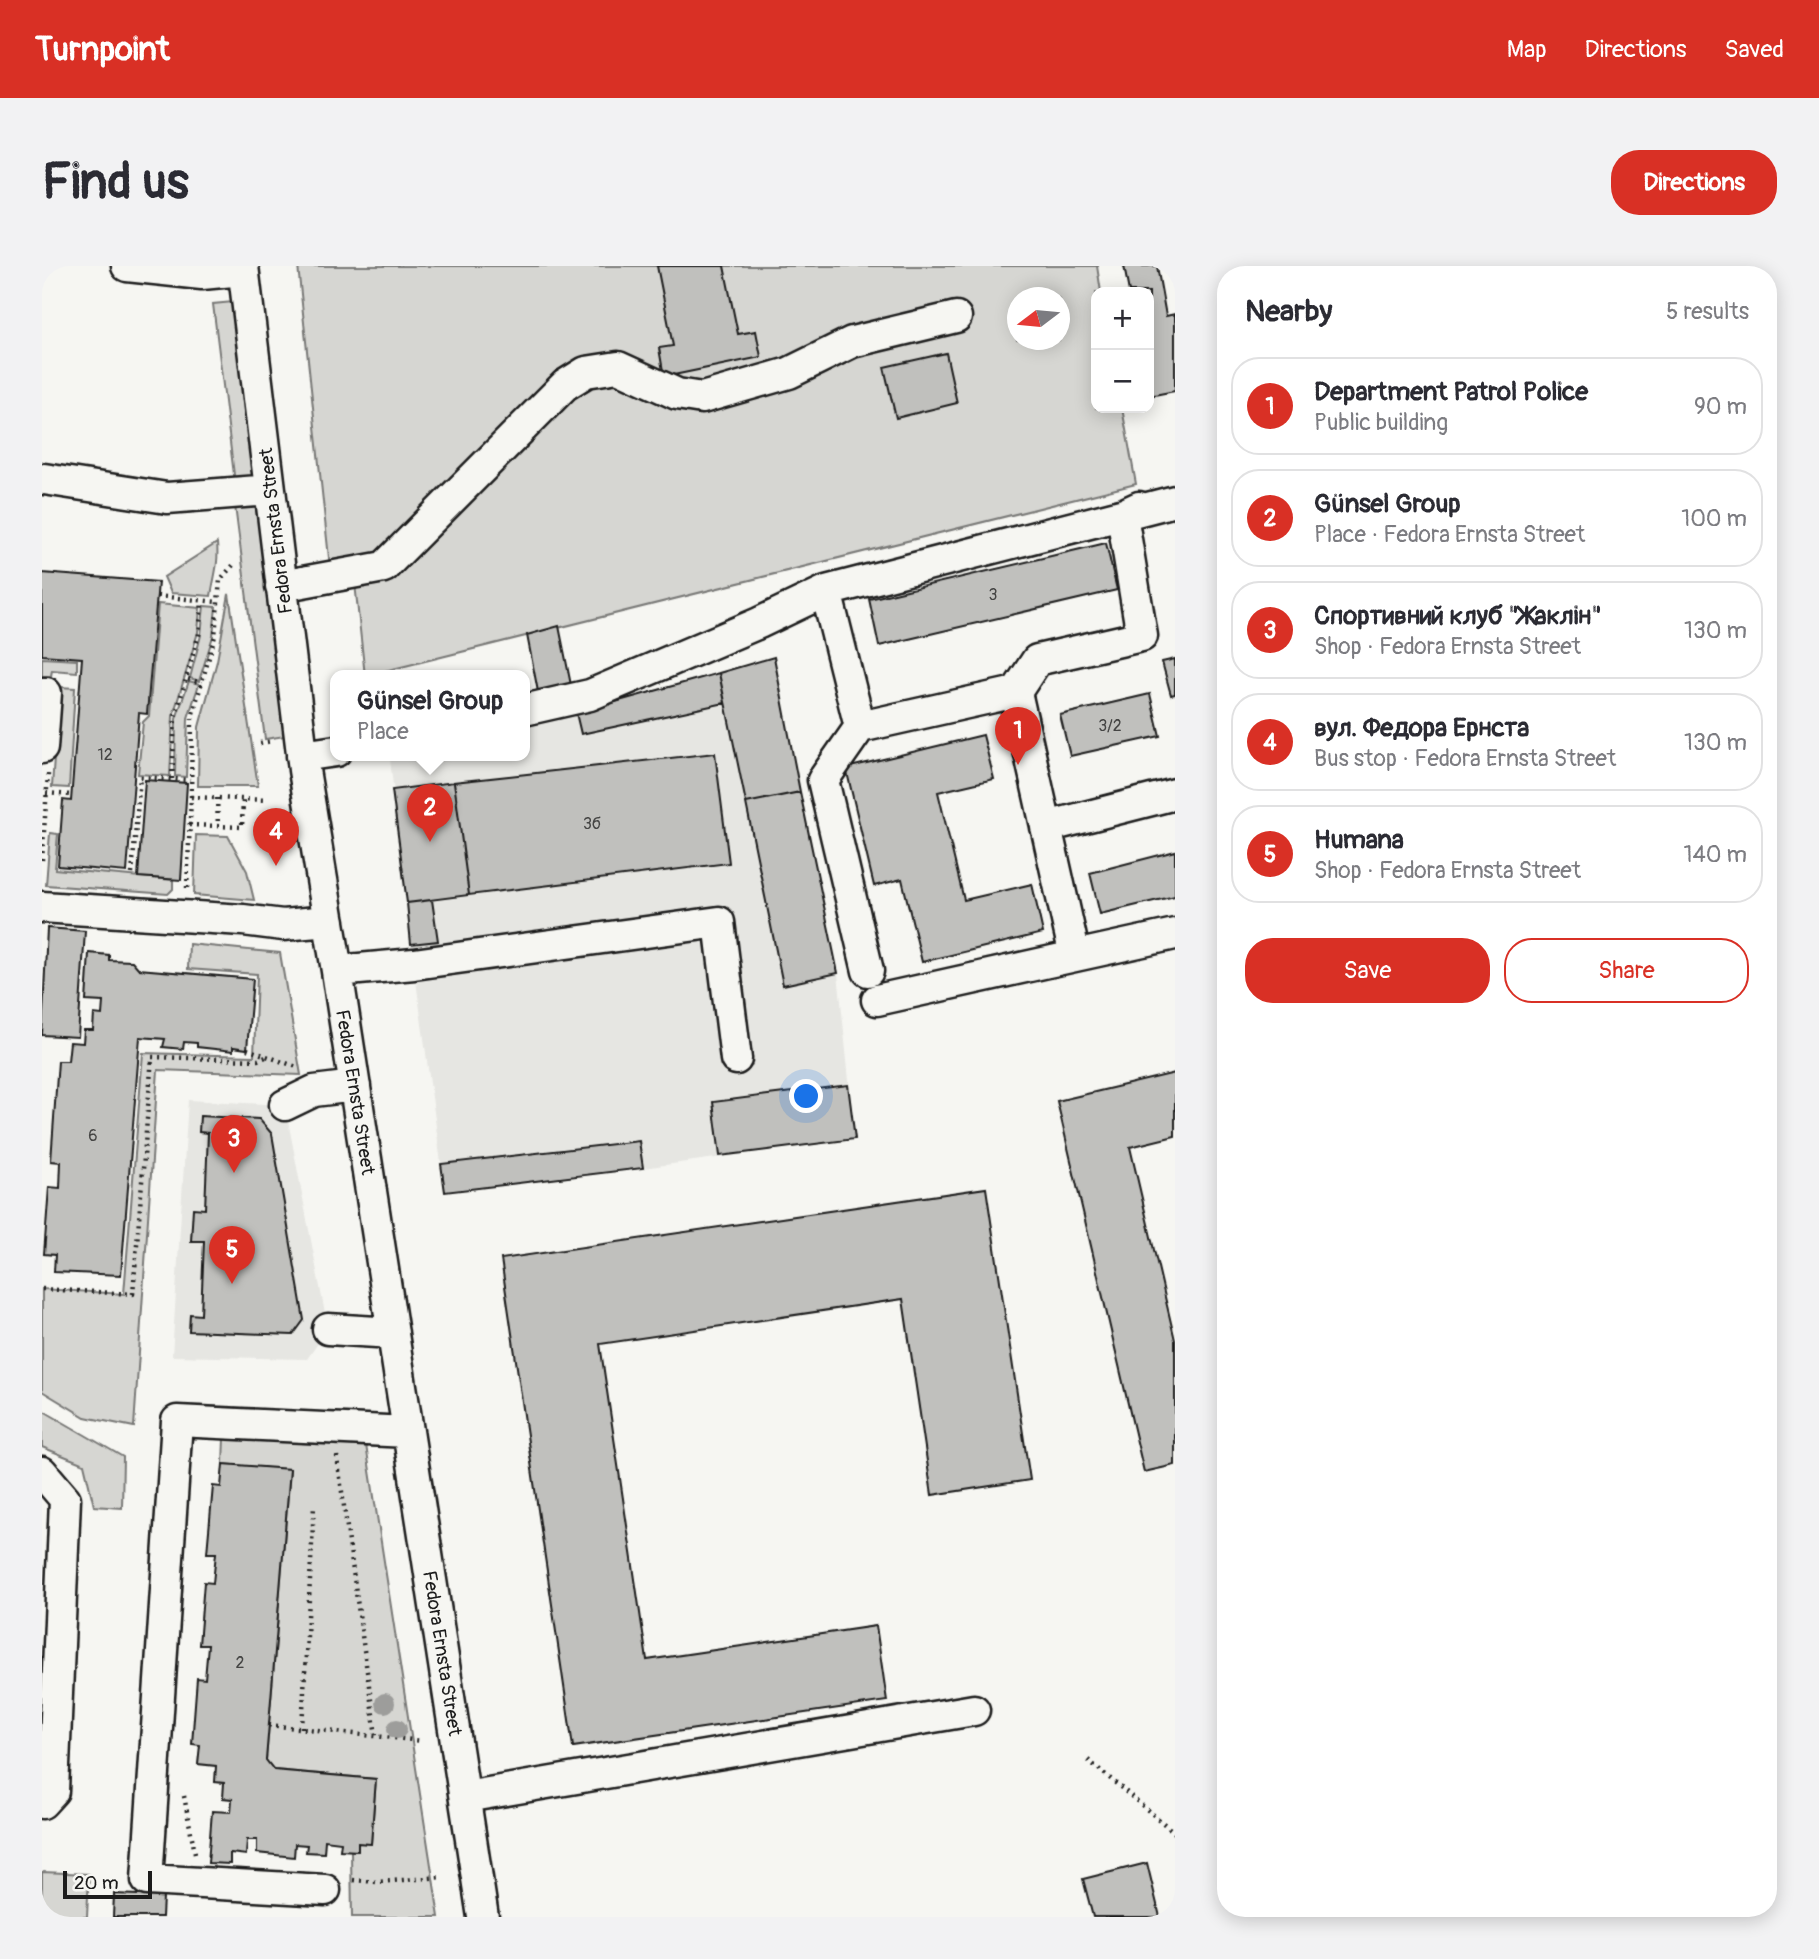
<!DOCTYPE html>
<meta charset="utf-8">
<style>
:root{--surface:#fff;--page:#f2f2f3;--text:#2b2b33;--muted:#7c7c81;--line:#e1e1e2;--accent:#d93025}
body{margin:0;font-family:Pangolin,sans-serif;background:var(--page);color:var(--text)}
.controls{position:absolute;right:21px;top:21px;display:grid;overflow:hidden;border-radius:14px;box-shadow:0 4px 18px #0003}
.controls button{width:63px;height:63px;display:grid;place-items:center;padding:0;border:0;border-bottom:2px solid var(--line);background:var(--surface);color:var(--text);font:35px sans-serif}
.compass{position:absolute;left:965px;top:21px;width:63px;height:63px;border-radius:50%;background:var(--surface);box-shadow:0 4px 18px #0003;rotate:254deg}
.scale{position:absolute;left:21px;bottom:18px;width:89px;box-sizing:border-box;padding-left:7px;border:4px solid #1c1c1c;border-top:0;font-size:19px;line-height:24px;white-space:nowrap;color:#1c1c1c;-webkit-text-stroke:5px #f6f6f2;paint-order:stroke}
.you{position:absolute;left:765px;top:831px;width:24px;height:24px;margin:-18px;border:5px solid #fff;border-radius:50%;background:#1a73e8;box-shadow:0 0 0 10px #1a73e833}
.badge{display:grid;place-items:center;width:46px;height:46px;border-radius:50%;background:var(--accent);color:#fff;font-size:23px;font-weight:700}
.pin{position:absolute;translate:-50% -58px;filter:drop-shadow(0 2px 4px #0008)}
.pin::after{content:'';position:absolute;top:37px;width:24px;height:21px;background:inherit;clip-path:polygon(0 0,100% 0,50% 100%)}
.popup{position:absolute;left:288px;top:404px;width:200px;height:91px;box-sizing:border-box;display:grid;place-content:center;border-radius:14px;background:var(--surface);filter:drop-shadow(0 2px 5px #0005);font-size:23px;white-space:nowrap;color:var(--muted)}
.popup b{font-size:26px;color:var(--text)}
.popup::after{content:'';position:absolute;left:50%;top:100%;margin-left:-14px;border:14px solid transparent;border-top-color:var(--surface)}
.list{margin:0;padding:0;list-style:none}
h2{display:flex;justify-content:space-between;align-items:center;height:91px;margin:0;padding:0 28px;font-size:30px}
h2 small{font-size:23px;font-weight:400;color:var(--muted)}
.list li{display:grid;grid-template-columns:46px 1fr auto;gap:21px;align-items:center;box-sizing:border-box;height:98px;margin:0 14px 14px;padding:0 14px;border:2px solid var(--line);border-radius:28px}
.list b{display:block;font-size:26px;white-space:nowrap}
.list p{margin:0;font-size:23px;white-space:nowrap;color:var(--muted)}
.list em{font-size:23px;font-style:normal;color:var(--muted)}
.actions{display:flex;gap:14px;padding:21px 28px}
.actions a{flex:1;padding:16px 0;border:2px solid var(--accent);border-radius:28px;text-align:center;font-size:24px;color:var(--accent)}
.actions .main{background:var(--accent);color:#fff}
.map{position:relative;flex:none;width:1133px;height:1651px;overflow:hidden;border-radius:28px}
header{display:flex;align-items:center;gap:42px;box-sizing:border-box;height:98px;padding:0 35px;background:var(--accent);color:#fff}
header strong{font-size:33px}
nav{display:flex;gap:38px;margin-inline-start:auto;font-size:24px}
.intro{display:flex;align-items:center;justify-content:space-between;box-sizing:border-box;height:168px;padding:0 42px}
h1{margin:0;font-size:49px}
.button{padding:18px 32px;border-radius:28px;background:var(--accent);color:#fff;font-size:24px;font-weight:700}
main{display:flex;gap:42px;padding:0 42px}
aside{flex:1;background:var(--surface);border-radius:28px;box-shadow:0 4px 18px #0003}
.map>svg:first-child{display:block}
</style>
<header>
<strong>Turnpoint</strong>
<nav><a>Map</a><a>Directions</a><a>Saved</a></nav>
</header>
<div class="intro"><h1>Find us</h1><a class="button">Directions</a></div>
<main>
<div class="map">
<svg width="1133" height="1651" viewBox="0 0 1133 1651">
<rect width="100%" height="100%" fill="#f6f6f2"/>
<filter id="ink" filterUnits="userSpaceOnUse"><feTurbulence type="fractalNoise" baseFrequency=".0143" numOctaves="2"/><feDisplacementMap in="SourceGraphic" scale="14" xChannelSelector="R" yChannelSelector="G"/><feConvolveMatrix kernelMatrix="1 2 1 2 8 2 1 2 1" color-interpolation-filters="sRGB"/></filter>
<g filter="url(#ink)">
<path fill="#e6e6e2" d="M732 391 796 707 813 873 601 902 403 926 369 678 348 493 359 490H482L483 459Z
M146 834 243 839 286 1063 265 1093 130 1090Z"/>
<path fill="#d6d6d2" stroke="#797977" stroke-width="2" fill-rule="evenodd" d="M256 0H1055L1059 26H1054V142H1080L1094 218 323 410 312 308 289 311ZM975 32H1017V74H975Z
M191 36 211 215 193 217 171 38Z
M213 231 243 470 223 473 192 232Z
M175 277C177 299 172 309 169 330L129 327 122 311Z
M187 328 216 520H156L157 461 175 395Z
M116 338 158 342 156 366 131 450 128 510 96 508 101 456 107 450Z
M162 340 174 341 171 370 157 415 148 412 159 369Z
M0 392 35 394V406L10 404 9 410H0Z
M147 415 157 418 146 452 144 511 133 510 134 453Z
M17 421 33 422 27 522 10 521Z
M8 567 16 568 13 603 131 614V623L126 628 4 619Z
M154 569 186 570 205 605 212 634 152 629Z
M147 678 238 687 259 809 116 804 92 1161 43 1151 0 1125V1023L82 1028 101 787 212 790 215 708 146 703Z
M0 1144 81 1191 80 1242 52 1240 42 1198 0 1181Z
M182 1172 324 1179 397 1651H310L309 1585H316V1577L329 1578 334 1513 232 1504 224 1494 248 1204 181 1198Z
M0 1606 47 1608 45 1651H0Z"/>
<path fill="#c0c0bd" stroke="#1c1c1c" stroke-width="2" d="M615 0H682L696 68 714 65 719 91 622 111 617 82 631 80Z
M1082 0H1115L1124 50 1133 48V125L1107 130V26H1087Z
M904 87 915 137 854 152 842 101Z
M1064 277 1075 324 837 380 827 333Z
M0 307 116 316 105 448 97 447 85 606 16 600 21 534 29 535 40 392 0 389Z
M517 360 530 424 497 431 485 369Z
M732 391 758 526 704 537 677 407Z
M1133 393V428L1129 429 1120 396Z
M677 407 683 437 539 468 534 447Z
M1108 428 1118 470 1028 490 1018 449Z
M941 469 952 513 896 526 922 634 990 618 1001 667 880 696 860 613 832 620 804 502Z
M673 487 687 597 427 629 412 516Z
M103 514 145 517 139 614 96 611Z
M412 516 427 629 365 637 350 524Z
M758 526 796 707 741 719 704 537Z
M1133 585V630L1058 648 1048 607Z
M390 634 396 675 369 678 365 637Z
M5 662 43 665 36 771 0 769Z
M47 687 67 689V694L90 695 97 703 211 713 205 783 191 781V785L155 781V777L142 776 141 783 121 781 123 773 98 771 79 1009 12 1006 13 989 2 988 7 921 18 922 19 896 9 895 16 795H26L28 776 41 777 42 764H51L52 748 60 749 61 736 44 735Z
M1133 807V870L1088 881 1133 1074V1199L1102 1206 1015 835Z
M806 819 813 873 678 890 671 836Z
M158 850 217 853 230 868 262 1054 251 1069 147 1065 148 1048 159 1049 162 975H149L151 942 163 943 166 867 157 866Z
M597 875 601 902 403 926 399 898Z
M944 922 988 1214 890 1229 861 1033 558 1078 605 1394 834 1360 845 1435 531 1481 459 993Z
M181 1198 248 1203 224 1494 232 1504 334 1513 329 1578 316 1577V1585L298 1584 299 1576 283 1574 282 1587 264 1586 265 1579 253 1578 252 1591 215 1587V1574H205L204 1589 188 1587V1598L166 1597 170 1545 189 1546 190 1533 181 1532 182 1517 173 1516 174 1500 156 1498 158 1479 150 1478 155 1412 163 1413 166 1379H157L162 1316 171 1317 174 1287H165L171 1220 179 1221Z
M1105 1597 1118 1651H1051L1041 1613Z
M72 1628 121 1630 120 1651H71Z"/>
<g fill="none" stroke-linecap="round" stroke-linejoin="round">
<g stroke="#1c1c1c" stroke-width="35">
<path id="minor" d="M85 0 160 8 201 4
M201 0 262 504 295 705 441 1651
M2 213 125 232 228 224
M239 320 342 301 523 119 544 106 576 101 635 128 660 132 747 107 810 76 914 51
M784 325 818 461 781 514 826 705
M974 426 1033 690 1133 668
M0 427H4L0 482
M482 444 548 429 717 357 784 325 1133 235
M818 461 974 426 995 394 1100 370 1080 249 1097 241
M260 490 294 485
M1004 561 1133 528
M0 641 201 654 241 659 287 655
M295 705 372 698 677 656 694 793
M835 734 1033 690
M243 839 272 825 313 820
M286 1063 351 1067
M0 1206 23 1233 11 1525 0 1537
M423 1531 932 1444
M283 1624 105 1614 135 1155 366 1166"/>
</g>
<path stroke="#1c1c1c" stroke-width="4.5" stroke-dasharray="2 5" stroke-linecap="butt" d="M115 330 176 336
M146 413 160 417
M218 477 231 475
M130 513 133 451 157 368 160 335
M4 527 29 529
M149 531 150 451 173 370 178 314 194 296
M175 532 176 560
M147 559 200 561 201 533
M0 594 6 508
M90 608 98 511 148 514
M145 622 149 531 225 534
M205 783 255 801
M0 1023 91 1028 110 791 216 794 227 790
M295 1190 334 1470
M227 1459 380 1475
M260 1462 272 1240
M1046 1494 1133 1567
M142 1530 153 1587
M311 1614 335 1616 401 1611"/>
<use href="#minor" stroke="#f6f6f2" stroke-width="30"/>
</g>
<g fill="#9d9d9b">
<circle cx="343" cy="1437" r="10"/>
<circle cx="355" cy="1463" r="10"/>
</g>
</g>
<g text-anchor="middle" stroke-width="6" stroke-linejoin="round" paint-order="stroke">
<g font-size="16" fill="#454544">
<text x="951" y="334">3</text>
<text x="1068" y="465">3/2</text>
<text x="63" y="494">12</text>
<text x="550" y="563">3б</text>
<text x="51" y="875">6</text>
<text x="198" y="1402">2</text>
</g>
<g font-size="19" fill="#1c1c1c" stroke="#f6f6f2">
<text transform="translate(233 265) rotate(-97)" y="7">Fedora Ernsta Street</text>
<text transform="translate(314 826) rotate(81)" y="7">Fedora Ernsta Street</text>
<text transform="translate(401 1387) rotate(81)" y="7">Fedora Ernsta Street</text>
</g>
</g>
</svg>
<div class="controls">
<button>+</button>
<button>−</button>
</div>
<svg class="compass" viewBox="-18 -18 36 36"><path d="M0-13l5 13h-10z" fill="#e53935"/><path d="M0 13l5-13h-10z" fill="#7c7c81"/></svg>
<div class="scale">20 m</div>
<div class="you"></div>
<div class="pin badge" style="left:976px;top:499px">1</div>
<div class="pin badge" style="left:388px;top:576px">2</div>
<div class="popup"><b>Günsel Group</b>Place</div>
<div class="pin badge" style="left:192px;top:907px">3</div>
<div class="pin badge" style="left:234px;top:600px">4</div>
<div class="pin badge" style="left:190px;top:1018px">5</div>
</div>
<aside>
<h2>Nearby<small>5 results</small></h2>
<ul class="list">
<li><span class="badge">1</span><div><b>Department Patrol Police</b><p>Public building</p></div><em>90 m</em></li>
<li><span class="badge">2</span><div><b>Günsel Group</b><p>Place · Fedora Ernsta Street</p></div><em>100 m</em></li>
<li><span class="badge">3</span><div><b>Спортивний клуб &quot;Жаклін&quot;</b><p>Shop · Fedora Ernsta Street</p></div><em>130 m</em></li>
<li><span class="badge">4</span><div><b>вул. Федора Ернста</b><p>Bus stop · Fedora Ernsta Street</p></div><em>130 m</em></li>
<li><span class="badge">5</span><div><b>Humana</b><p>Shop · Fedora Ernsta Street</p></div><em>140 m</em></li>
</ul>
<div class="actions"><a class="main">Save</a><a>Share</a></div>
</aside>
</main>
